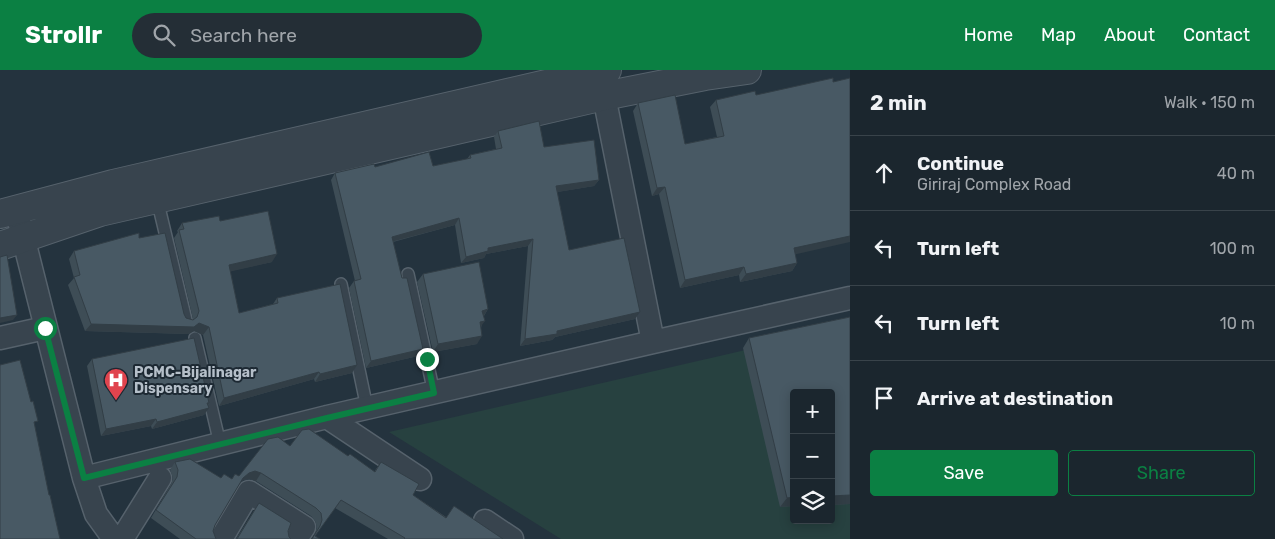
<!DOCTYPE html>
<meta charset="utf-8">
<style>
:root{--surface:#1b262e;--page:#242e36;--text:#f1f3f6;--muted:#a0a5aa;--line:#39434a;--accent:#0b8043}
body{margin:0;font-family:Rubik,sans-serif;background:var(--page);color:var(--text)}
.controls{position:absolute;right:15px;bottom:15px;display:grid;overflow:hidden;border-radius:5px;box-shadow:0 2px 12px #0003}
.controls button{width:45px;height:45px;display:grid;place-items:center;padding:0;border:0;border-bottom:1px solid var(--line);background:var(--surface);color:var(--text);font:25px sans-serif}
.stop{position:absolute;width:15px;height:15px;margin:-11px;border:4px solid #0b8043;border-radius:50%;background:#fff}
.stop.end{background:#0b8043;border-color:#fff;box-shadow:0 1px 5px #0008}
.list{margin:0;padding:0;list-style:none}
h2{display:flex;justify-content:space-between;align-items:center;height:65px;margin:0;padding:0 20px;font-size:21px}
h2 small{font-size:16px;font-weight:400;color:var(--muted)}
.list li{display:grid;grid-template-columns:32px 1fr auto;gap:15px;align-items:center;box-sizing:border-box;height:75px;padding:0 20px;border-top:1px solid var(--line)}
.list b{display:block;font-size:19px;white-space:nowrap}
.list p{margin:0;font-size:16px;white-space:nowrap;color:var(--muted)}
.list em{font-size:16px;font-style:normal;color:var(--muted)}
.actions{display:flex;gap:10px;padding:15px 20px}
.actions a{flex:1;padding:11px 0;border:1px solid var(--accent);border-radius:5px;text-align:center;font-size:18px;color:var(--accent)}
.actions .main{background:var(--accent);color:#fff}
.icon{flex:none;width:28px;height:28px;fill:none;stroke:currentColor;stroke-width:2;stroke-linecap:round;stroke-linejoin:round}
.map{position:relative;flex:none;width:850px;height:469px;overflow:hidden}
header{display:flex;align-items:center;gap:30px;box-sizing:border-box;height:70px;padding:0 25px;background:var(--accent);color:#fff}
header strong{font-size:24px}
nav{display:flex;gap:28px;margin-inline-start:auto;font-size:18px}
.search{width:350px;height:45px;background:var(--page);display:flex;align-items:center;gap:12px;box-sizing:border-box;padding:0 18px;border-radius:28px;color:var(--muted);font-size:19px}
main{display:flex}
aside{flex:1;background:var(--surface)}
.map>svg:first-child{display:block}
</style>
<header>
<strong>Strollr</strong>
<div class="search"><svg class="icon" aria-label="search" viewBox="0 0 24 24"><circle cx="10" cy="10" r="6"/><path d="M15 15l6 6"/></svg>Search here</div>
<nav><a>Home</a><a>Map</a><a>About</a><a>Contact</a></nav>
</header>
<main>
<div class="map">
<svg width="850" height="469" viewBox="0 0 850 469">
<rect width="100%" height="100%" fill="#24333e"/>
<path fill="#274140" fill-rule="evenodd" d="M850 256V469H561L389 362ZM794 323H831V450H794Z"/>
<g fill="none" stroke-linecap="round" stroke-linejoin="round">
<g stroke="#56626c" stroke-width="14">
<path id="service" d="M157 129 186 250
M408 204 434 323
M341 214 367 338
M195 268 220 374"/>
</g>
<g stroke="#56626c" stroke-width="25">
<path id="minor" d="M604 26 653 272
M16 139 84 408 96 444 114 469
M0 268 45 258
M327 347 420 409
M84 408 327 347 653 272 850 228
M485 451 512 469
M122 469 160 408
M221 469 249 422 304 457 296 469"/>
</g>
<g stroke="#56626c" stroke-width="30">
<path id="tertiary" d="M0 144 113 114 607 0
M0 176 100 142 604 26 705 6 747 0"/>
</g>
<use href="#service" stroke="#38444e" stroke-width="11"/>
<use href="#minor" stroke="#38444e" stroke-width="22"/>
<use href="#tertiary" stroke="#38444e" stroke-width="28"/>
</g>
<path fill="#3e4d56" d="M716 30 795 185 797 193 792 201 740 212 739 205 680 218 659 124 652 126 633 41 638 33 685 74 717 67 710 37Z
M498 61 544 77 599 110 594 116 557 122 569 180 635 249 555 267 552 270 520 276 528 176 486 184 484 188 461 193 455 155 393 172 418 286 366 298 349 218 354 211H355L331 110 335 103 375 97 433 96 467 89 470 85 496 79 494 67Z
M220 151 272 192 230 201 239 243 273 234 277 228 352 303 315 312 314 309 219 336 203 265 194 261 189 264 85 261 68 215 74 208 69 189 74 181 139 168 186 248 193 250V249L174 168 178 162 177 161 182 153Z
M423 204 488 239 484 246 477 274 433 282 417 212Z
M850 247V434L831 435V323H794V436L780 437 743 278 749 268Z
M92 289 209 333 204 345 152 359 151 356 101 366 87 296Z
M290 376 348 386 374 402 381 392 413 425 446 447 503 469H388L335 438 312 469 315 464 317 457 315 451 311 446 256 411 250 409 243 410 239 414 215 455 213 461 216 469H180L151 448 171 414 173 408 170 400 175 392 221 408 231 409 239 406Z
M259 433 288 461 289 467 236 469Z"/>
<path fill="#323e46" d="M599 110 594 116 552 123 556 116Z
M665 117 659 124 652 126 657 118Z
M459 148 455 155 387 173 392 167Z
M850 166V172L788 186 794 178Z
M533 169 528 176 486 184 484 188 461 193 466 187 488 178Z
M277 184 272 192 224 203 229 195Z
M797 193 792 201 740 212 746 204Z
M744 197 739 205 680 218 685 210Z
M488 239 483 247 482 241Z
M640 242 635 249 555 267 552 270 520 276 525 269 557 261Z
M17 245 13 250 0 253V248Z
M485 251 479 259 480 252Z
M199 253 209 257 203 265 194 261 189 264 85 261 91 254Z
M482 266 477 274 433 282 438 274Z
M423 279 418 286 366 298 371 291Z
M357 295 352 303 315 312 320 304Z
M319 302 314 309 219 336 224 328Z
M209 333 205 339 209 338 204 345 152 359 157 352Z
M156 349 151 356 101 366 106 359Z
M255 401 261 403 256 411 250 409 243 410 238 415 243 408 249 403Z
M850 425V434L831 435V426Z
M794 427V436L780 437 787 428Z"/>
<path fill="#485964" stroke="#323e46" d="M833 8V12L850 8V166L794 178 797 193 746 204 744 197 685 210 665 117 657 118 638 33 675 25 685 74 724 66 716 30 755 21 756 25Z
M539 51 544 77 594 70 599 110 556 116 569 180 624 168 640 242 557 261V264L525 269 533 169 488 178V181L466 187 459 148 392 167 402 208H407L423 279 371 291 354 211 361 209 335 103 374 94 375 97 429 82 433 96 471 88 470 85 502 78 498 61Z
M268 141 277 184 229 195 239 243 278 233 277 228 340 214 357 295 320 304 319 302 224 328 209 257 199 253 194 257 91 254 74 207 80 205 74 181 139 163V168L165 163 184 244 186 248 193 250 197 247 199 241 179 160 184 159 182 153 219 146 220 151Z
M7 185 17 245 0 248V187Z
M479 192 488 239 482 241 485 251 480 252 482 266 438 274 423 204Z
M850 247V425L831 426V323H794V427L787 428 749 268Z
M194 268 209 333H207L209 338 157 352 156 349 106 359 92 289Z
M20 290 31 332 33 331 38 351 34 352 49 425H50L60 469H0V295Z
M309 359 348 386 350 384 375 402 381 392 419 414 413 425 446 448 454 436 503 469H404L405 468 341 430 315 466 320 469H312L320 456 322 450 321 443 316 438 261 403 255 401 249 403 243 408 215 455 213 461 216 469H196L156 440 177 407 178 400 175 392 190 389 221 408 224 404 232 409 235 404 239 406 268 369 278 367 290 376 302 360Z
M259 433 291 453 288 461 289 467 291 469H237Z"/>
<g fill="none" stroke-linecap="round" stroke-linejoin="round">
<path stroke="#0b8043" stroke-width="6" d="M45 258 84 408 327 348 434 323 427 289"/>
</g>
<defs>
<g id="hospital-pin" transform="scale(1.25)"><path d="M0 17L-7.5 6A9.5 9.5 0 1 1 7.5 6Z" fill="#e0444e" stroke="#1d2933"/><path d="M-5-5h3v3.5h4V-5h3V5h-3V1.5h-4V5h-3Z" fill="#fff"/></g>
</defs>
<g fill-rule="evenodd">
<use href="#hospital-pin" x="116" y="310"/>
</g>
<g text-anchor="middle" stroke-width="4" stroke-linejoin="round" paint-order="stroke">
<g font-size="14" font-weight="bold" fill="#b5bfc9" stroke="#1d2933" text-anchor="start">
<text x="134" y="307">PCMC-Bijalinagar<tspan x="134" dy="16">Dispensary</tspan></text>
</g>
</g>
</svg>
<div class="controls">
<button>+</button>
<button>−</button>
<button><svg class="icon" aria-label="layers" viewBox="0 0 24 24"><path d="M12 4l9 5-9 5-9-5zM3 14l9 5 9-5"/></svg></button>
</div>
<div class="stop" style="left:45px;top:258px"></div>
<div class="stop end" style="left:427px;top:289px"></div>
</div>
<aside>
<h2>2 min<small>Walk · 150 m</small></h2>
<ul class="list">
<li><svg class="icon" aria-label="ahead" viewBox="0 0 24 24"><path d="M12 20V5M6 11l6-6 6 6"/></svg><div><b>Continue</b><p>Giriraj Complex Road</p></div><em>40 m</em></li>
<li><svg class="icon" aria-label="left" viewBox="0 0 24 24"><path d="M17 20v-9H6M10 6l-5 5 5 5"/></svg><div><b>Turn left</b></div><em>100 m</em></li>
<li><svg class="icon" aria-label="left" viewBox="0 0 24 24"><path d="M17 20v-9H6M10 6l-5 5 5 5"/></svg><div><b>Turn left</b></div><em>10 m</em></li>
<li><svg class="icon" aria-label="arrive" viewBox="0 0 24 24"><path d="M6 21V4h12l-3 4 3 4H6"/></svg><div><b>Arrive at destination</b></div></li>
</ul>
<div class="actions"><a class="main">Save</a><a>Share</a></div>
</aside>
</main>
